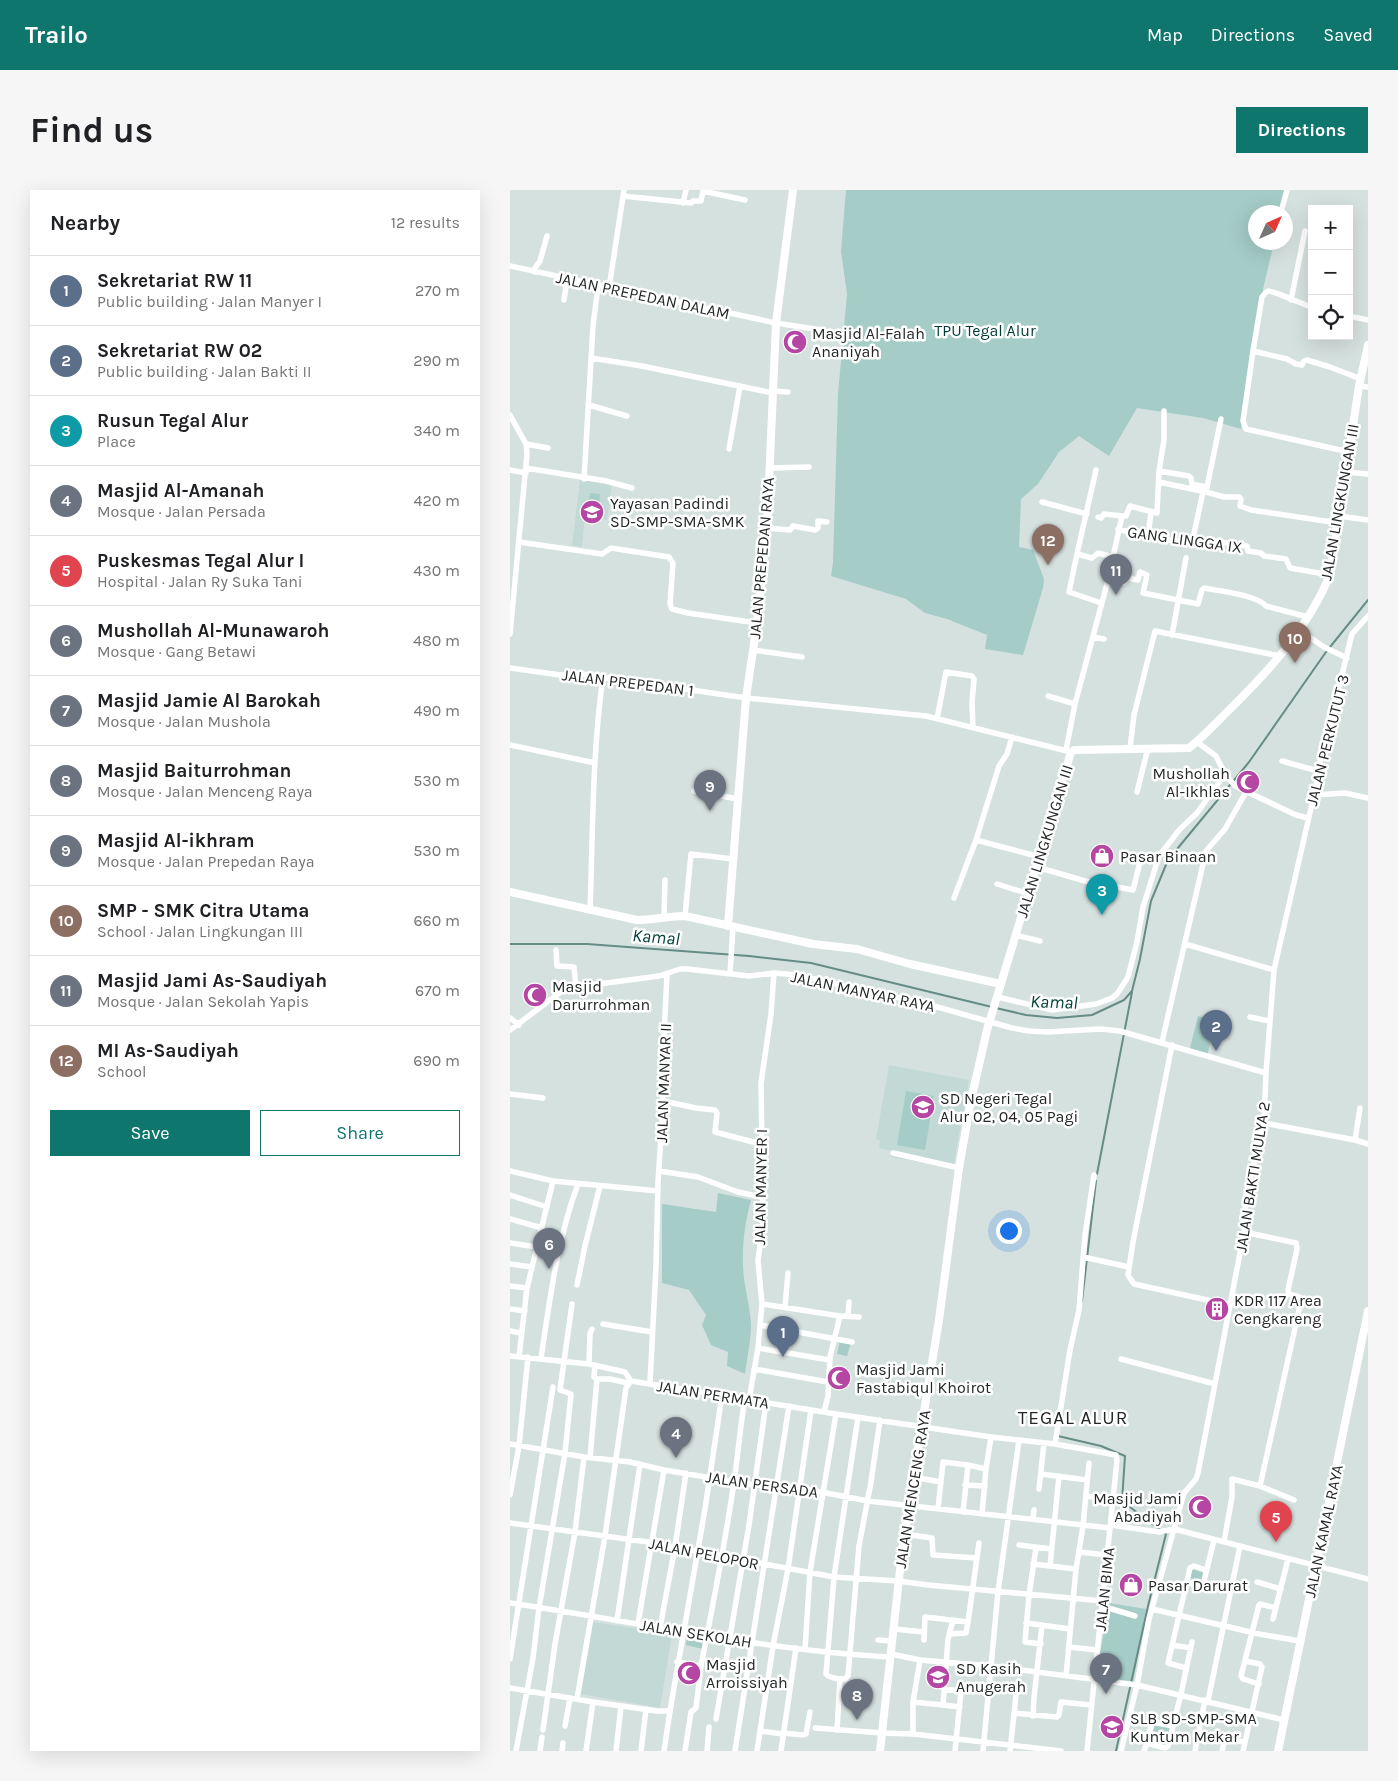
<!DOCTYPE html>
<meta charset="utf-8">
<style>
:root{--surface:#fff;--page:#f6f6f6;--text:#202124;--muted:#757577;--line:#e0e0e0;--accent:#0f766e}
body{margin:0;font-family:Karla,sans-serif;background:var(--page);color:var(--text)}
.controls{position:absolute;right:15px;top:15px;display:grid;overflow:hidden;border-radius:0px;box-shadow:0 5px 20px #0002}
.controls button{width:45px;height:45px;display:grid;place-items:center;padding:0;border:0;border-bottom:1px solid var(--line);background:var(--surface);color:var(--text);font:25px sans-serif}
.compass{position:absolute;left:738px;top:15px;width:45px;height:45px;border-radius:50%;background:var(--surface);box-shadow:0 5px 20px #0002;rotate:45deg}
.you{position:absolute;left:498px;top:1040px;width:18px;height:18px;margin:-12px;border:4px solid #fff;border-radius:50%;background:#1a73e8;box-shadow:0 0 0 8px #1a73e833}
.badge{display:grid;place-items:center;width:32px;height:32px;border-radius:50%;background:var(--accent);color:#fff;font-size:16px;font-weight:700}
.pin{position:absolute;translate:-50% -41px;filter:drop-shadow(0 1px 2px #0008)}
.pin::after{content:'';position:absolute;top:26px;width:18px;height:15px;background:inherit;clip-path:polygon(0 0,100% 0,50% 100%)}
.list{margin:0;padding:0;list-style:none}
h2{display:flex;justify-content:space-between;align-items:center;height:65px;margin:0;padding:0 20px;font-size:21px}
h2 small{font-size:16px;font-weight:400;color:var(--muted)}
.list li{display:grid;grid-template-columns:32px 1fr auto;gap:15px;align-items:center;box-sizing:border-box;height:70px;padding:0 20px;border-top:1px solid var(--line)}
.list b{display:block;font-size:19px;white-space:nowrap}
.list p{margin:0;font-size:16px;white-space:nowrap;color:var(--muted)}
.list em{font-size:16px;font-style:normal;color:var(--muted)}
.actions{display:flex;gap:10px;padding:15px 20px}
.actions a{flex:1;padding:11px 0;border:1px solid var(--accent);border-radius:0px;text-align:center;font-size:18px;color:var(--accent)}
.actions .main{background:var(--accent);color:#fff}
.icon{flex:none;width:28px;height:28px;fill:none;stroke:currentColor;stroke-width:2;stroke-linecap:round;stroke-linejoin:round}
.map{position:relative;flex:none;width:858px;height:1561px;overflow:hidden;border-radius:0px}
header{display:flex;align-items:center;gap:30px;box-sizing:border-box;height:70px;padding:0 25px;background:var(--accent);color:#fff}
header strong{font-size:24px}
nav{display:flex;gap:28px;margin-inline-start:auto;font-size:18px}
.intro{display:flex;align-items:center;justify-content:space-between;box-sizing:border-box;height:120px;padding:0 30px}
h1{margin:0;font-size:35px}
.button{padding:12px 22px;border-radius:0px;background:var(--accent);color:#fff;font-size:18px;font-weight:700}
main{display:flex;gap:30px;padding:0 30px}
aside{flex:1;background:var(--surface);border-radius:0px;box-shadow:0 5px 20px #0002}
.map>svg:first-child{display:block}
</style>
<header>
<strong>Trailo</strong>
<nav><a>Map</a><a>Directions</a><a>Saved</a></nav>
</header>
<div class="intro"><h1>Find us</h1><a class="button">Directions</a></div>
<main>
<aside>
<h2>Nearby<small>12 results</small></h2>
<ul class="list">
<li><span class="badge" style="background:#5c6f8a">1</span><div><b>Sekretariat RW 11</b><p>Public building · Jalan Manyer I</p></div><em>270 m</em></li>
<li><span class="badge" style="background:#5c6f8a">2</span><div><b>Sekretariat RW 02</b><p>Public building · Jalan Bakti II</p></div><em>290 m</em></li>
<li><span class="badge" style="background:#0f9aa8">3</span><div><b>Rusun Tegal Alur</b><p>Place</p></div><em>340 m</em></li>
<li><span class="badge" style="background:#6b7280">4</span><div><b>Masjid Al-Amanah</b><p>Mosque · Jalan Persada</p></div><em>420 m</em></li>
<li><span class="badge" style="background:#e0444e">5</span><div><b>Puskesmas Tegal Alur I</b><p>Hospital · Jalan Ry Suka Tani</p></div><em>430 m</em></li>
<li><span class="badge" style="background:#6b7280">6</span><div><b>Mushollah Al-Munawaroh</b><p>Mosque · Gang Betawi</p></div><em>480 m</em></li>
<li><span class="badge" style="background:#6b7280">7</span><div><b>Masjid Jamie Al Barokah</b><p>Mosque · Jalan Mushola</p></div><em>490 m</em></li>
<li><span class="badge" style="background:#6b7280">8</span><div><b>Masjid Baiturrohman</b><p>Mosque · Jalan Menceng Raya</p></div><em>530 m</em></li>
<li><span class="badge" style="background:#6b7280">9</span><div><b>Masjid Al-ikhram</b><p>Mosque · Jalan Prepedan Raya</p></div><em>530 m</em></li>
<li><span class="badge" style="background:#8d6e63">10</span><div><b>SMP - SMK Citra Utama</b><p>School · Jalan Lingkungan III</p></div><em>660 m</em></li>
<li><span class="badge" style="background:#6b7280">11</span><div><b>Masjid Jami As-Saudiyah</b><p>Mosque · Jalan Sekolah Yapis</p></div><em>670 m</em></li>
<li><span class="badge" style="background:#8d6e63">12</span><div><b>MI As-Saudiyah</b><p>School</p></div><em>690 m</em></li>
</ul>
<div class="actions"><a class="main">Save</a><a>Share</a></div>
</aside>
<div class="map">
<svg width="858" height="1561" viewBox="0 0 858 1561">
<rect width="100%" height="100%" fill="#d5e1df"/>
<path fill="#c3d9d5" d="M70 290 102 294 97 330 75 325 72 357 62 355Z
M379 875 459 890 443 978 381 967 382 961 369 958 370 951 366 949Z
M83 1432 162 1444 150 1518 71 1504Z"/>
<path fill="#a5ccc6" d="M336 0H776L773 22H746V52L764 53 753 99 731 239 693 228 627 218 599 266 569 246 549 262 528 294 511 309 509 357 523 360 534 389 533 398 513 465 475 459 477 445 437 429 415 423 396 409 321 386 323 373 328 204 337 104 331 61Z
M80 303 90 304 88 324 77 323Z
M688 826 706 830 697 866 679 862Z
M396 901 424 906 415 960 387 955Z
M208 1003 241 1010C234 1036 231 1062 234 1088 236 1103 240 1118 241 1134 241 1150 237 1168 235 1184L217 1176 218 1162 201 1155 192 1135 196 1125 179 1100 152 1093V1014L206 1022Z
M330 1150 341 1152 337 1166 327 1164Z
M682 1379 694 1383 692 1391 679 1388Z
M599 1413 636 1419 623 1493 586 1486Z
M177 1448 194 1451 193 1459 176 1455Z
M646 1531 661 1535 655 1557 640 1553Z"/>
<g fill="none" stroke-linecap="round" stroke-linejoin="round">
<path stroke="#668c86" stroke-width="2" d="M0 754H77L239 766 301 773 482 817
M486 818 516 825 547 828 582 825 614 810 622 801 630 769 641 711 658 670 739 572 816 462 858 410
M587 984 622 802
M572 1111 586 991
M548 1246 591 1256 615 1266 612 1311 650 1340
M606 1561 638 1416 656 1344 654 1343"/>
<path stroke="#fff" stroke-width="5.5" d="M113 6 181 13 183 11H191L193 1 235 10
M173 13 176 0
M771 22 777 0
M0 76 266 133 311 140
M24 82 25 78 30 71 37 46
M99 98 114 0
M54 110 57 89
M781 110 795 41
M839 126 858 130
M743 161 752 107C754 105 755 102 758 101 762 100 794 115 802 117
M81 168 132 176 263 203
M849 196 858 197
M263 201 278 202
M79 215 117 226
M0 225 16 254 17 264 0 444
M16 254 38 258
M219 259 230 196
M839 262 736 239 733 231 743 161 777 169 786 174 792 175 794 171 797 170 820 177 851 189
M16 278 96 291 122 298
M259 278 299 277
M0 280 16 283
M586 280 567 364 582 368 588 363 603 367
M649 281 679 286 681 288 682 294 697 297 696 302 714 307H729L731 309 730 316 741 320 828 333
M835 282 858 284
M74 289 83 136 88 96
M649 292 696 302
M697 297 711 229
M532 312 577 324
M612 326H616L620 316 647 323 649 281 654 250V221
M829 326 858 330
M588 327 591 328 594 324 612 326
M257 338 280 340 283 336 305 340 308 338V331L317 332
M608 339 638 347 681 353 683 348 737 356 738 361 751 363 754 366 776 369 780 378 820 385
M638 347 641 322
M683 348 693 302
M9 352 92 364 101 358 159 367 163 373 160 414 162 419 178 423 247 433
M567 364 559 402 591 413
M598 390 614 393 618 388 628 390 630 382 637 385 633 403 688 414 692 400 694 398C709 401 747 405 756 416L798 427
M858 426 842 444 826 509 815 545 804 605 764 780 756 883 754 933 736 1006 734 1042 688 1283 686 1289 674 1303 664 1339 858 1389
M789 440 814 457 837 468
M662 445 676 368
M583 447 594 449
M243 460 292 467
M0 478 50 485 73 484 236 508 416 526 561 562
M538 506 565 514
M427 529 436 482 462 486 464 489 462 513 463 537
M687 552 706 566 715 584 725 596 786 625 798 628
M0 555 85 573
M620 558 624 525 645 441 770 466
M556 560 565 514 598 390 612 326
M772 571 808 581
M184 601 228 609
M627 602 638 558
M804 605 835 603 858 608
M466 650 530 667
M527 677 575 691 623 700 630 672
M487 694 519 704
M444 708 466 650 489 576 497 564 502 547
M80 720C83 642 82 564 93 487
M175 726 181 664 223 669
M154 727 155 690
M505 745 530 751
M675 754 764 780
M46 760 47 776 64 777 66 797
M220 784 223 737
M488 807 542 820 586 814 602 808 607 804 618 787 627 752 633 717 649 666 670 639 687 623 715 584
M740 827 759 831
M0 828 9 835
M0 840 52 801 66 797 149 786 170 779H177L239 786 264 783 287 785 413 813 502 838 519 841 538 842 590 839 610 841 756 883
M652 852 696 661 715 639 736 602
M662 855 623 1052 618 1085 624 1094 720 1115
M0 904 33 908
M153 911 186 918 205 920 207 923 205 942 251 954
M754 933 845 950 858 954
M845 950 850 918
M383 963 449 978
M0 981 43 991 148 1001
M149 981 188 987 228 1002 252 1007
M0 1005 37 1017
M0 1029 32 1038
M734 1042 786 1053 787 1059 778 1100 779 1104 789 1107 791 1111 750 1296
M0 1053 27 1057
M573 1067 619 1077
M0 1074 22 1077
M67 1095 75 1056 90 996
M0 1096 17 1098
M252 1114 330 1126 349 1127
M275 1117 278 1083
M0 1119 15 1121
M338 1126 339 1112
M93 1134 142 1142
M250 1135 342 1152
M0 1141 11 1143
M248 1158 320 1170
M0 1166 79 1174 115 1182 121 1191 326 1224 481 1247 545 1254 606 1265 607 1270 577 1561
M9 1167 17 1098 43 991
M31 1168C40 1109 47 1050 68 994
M611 1169 705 1194
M79 1174 80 1143 82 1139
M85 1175 84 1187 87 1189
M244 1179 318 1192
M140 1193 146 1077 148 992 153 916V865L157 785
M239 1210 248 1158 252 1114 248 1071 253 1031 251 893 261 824 264 783
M314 1222 318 1206 320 1167 330 1126
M348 1227 324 1387 316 1484C320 1489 330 1489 335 1489L338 1486 349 1356 361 1292 370 1230
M0 1254 74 1267 120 1272 154 1280 244 1295 290 1298 358 1311 600 1338
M545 1254 560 1160 569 1120 575 1045 584 985
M80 1268 87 1189H100L118 1193
M531 1284 577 1290
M403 1287 431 1292
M455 1295 475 1296
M529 1299 534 1253
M0 1305 9 1256 18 1167
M576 1306 603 1310
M428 1319 433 1272 458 1275
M453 1322 458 1275 476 1279
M472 1324 476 1279 481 1247
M523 1329 524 1320
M0 1333 138 1352 324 1387 388 1391 418 1395 593 1411
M601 1335 649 1342 664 1339 639 1429 627 1495 611 1561
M394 1344 422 1348 423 1365 467 1368
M714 1352 722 1307V1289L750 1296 784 1310
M509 1355 541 1359
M526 1358 519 1405 515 1452 531 1454
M569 1362 597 1365
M523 1374 540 1376 549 1286
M540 1376 566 1379
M677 1392 690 1396 693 1395 704 1350
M747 1392 771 1399
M0 1413C127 1432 252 1460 380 1467
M592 1416 625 1426
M642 1419 749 1444 790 1451
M763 1429 778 1369
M107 1431 130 1274
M516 1433 560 1439
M128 1434 154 1280
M150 1438 165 1357 176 1283
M384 1439 414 1442
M440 1444 456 1443 458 1432
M368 1450 382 1451
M414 1450 415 1427 458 1432 469 1353
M662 1455 681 1458
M559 1457 587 1460
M295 1459 300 1382 326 1224
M381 1464 410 1470 481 1476 627 1495 774 1530
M0 1469 43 1197
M167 1472 191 1476 186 1518 181 1522 175 1561
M191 1476C203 1415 215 1354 224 1292 228 1265 230 1237 235 1209
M676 1478 658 1473 680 1378 684 1376 696 1380
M556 1486 566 1379 573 1336 579 1273
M749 1494 733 1489 731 1486 749 1415 750 1414 766 1418
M0 1498 83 1512 76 1561
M434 1499 451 1501 445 1561
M67 1509 95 1346 116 1198 121 1191
M698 1511 730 1356
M83 1512 147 1521H160L195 1319 212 1205
M403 1512 433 1515 438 1449 443 1430
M433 1515 450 1517
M504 1523 547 1527 549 1525 551 1512 581 1515
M523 1526 524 1508 532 1435
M206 1529 239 1335 256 1213
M55 1536 60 1508
M305 1538 372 1543 403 1544 551 1561
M33 1540 45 1454 65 1342 74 1267
M327 1540 330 1489
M250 1541 273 1544
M274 1543 293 1545 296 1544 300 1522
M403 1544V1512L410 1470
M703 1544 715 1549 734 1552
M637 1553 642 1532 663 1536
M6 1561 23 1468 29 1418 55 1263 61 1204 50 1200 62 1114
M30 1561 32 1547
M52 1561 53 1553
M106 1561 111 1516
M131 1561 136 1519
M154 1561 160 1521
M197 1561 199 1537
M225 1561 279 1216
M247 1561 263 1456 278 1379 301 1220
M271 1561 286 1458
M473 1561 488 1402 509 1250
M500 1561 507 1496
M634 1561 637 1553 655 1558 658 1556 671 1504 682 1452
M685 1561 695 1510
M712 1561 715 1549
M733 1561 752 1477 750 1474 735 1471"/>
<path stroke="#fff" stroke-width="8" d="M0 702 127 730C143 730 159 726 175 726L303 754 347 759 400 774 491 794
M218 736 236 508 247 433 257 338 266 133 283 0
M370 1561 394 1344 429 1130 449 978 461 910 477 840 561 562 564 560 679 558C693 547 706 533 719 520 759 481 798 438 820 385L849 196 858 155
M768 1561 858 1121"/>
</g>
<defs>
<g id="mosque-disc" transform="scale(1.25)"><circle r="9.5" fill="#b546a3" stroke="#fff"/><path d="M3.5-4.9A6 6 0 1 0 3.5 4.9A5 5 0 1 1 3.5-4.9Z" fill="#fff"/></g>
<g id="school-disc" transform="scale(1.25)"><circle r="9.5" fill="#b546a3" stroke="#fff"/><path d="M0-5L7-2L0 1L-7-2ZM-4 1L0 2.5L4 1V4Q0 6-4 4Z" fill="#fff"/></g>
<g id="shop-disc" transform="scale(1.25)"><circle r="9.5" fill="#b546a3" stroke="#fff"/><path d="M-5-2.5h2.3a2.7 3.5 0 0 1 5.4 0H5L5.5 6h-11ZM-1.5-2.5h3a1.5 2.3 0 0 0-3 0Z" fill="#fff"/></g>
<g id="building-disc" transform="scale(1.25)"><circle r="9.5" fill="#b546a3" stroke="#fff"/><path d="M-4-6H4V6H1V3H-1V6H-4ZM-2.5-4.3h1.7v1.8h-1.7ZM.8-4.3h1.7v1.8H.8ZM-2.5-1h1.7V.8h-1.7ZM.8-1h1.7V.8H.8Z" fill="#fff"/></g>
</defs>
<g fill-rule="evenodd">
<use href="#mosque-disc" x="285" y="152"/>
<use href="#school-disc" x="82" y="322"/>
<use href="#mosque-disc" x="738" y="592"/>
<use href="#shop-disc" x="592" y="666"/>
<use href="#mosque-disc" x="25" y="805"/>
<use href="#school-disc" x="413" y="917"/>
<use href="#building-disc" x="707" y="1119"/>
<use href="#mosque-disc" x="329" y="1188"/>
<use href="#mosque-disc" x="690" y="1317"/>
<use href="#shop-disc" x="621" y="1395"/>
<use href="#mosque-disc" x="179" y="1483"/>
<use href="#school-disc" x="428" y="1487"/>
<use href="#school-disc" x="602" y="1537"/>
</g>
<g text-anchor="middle" stroke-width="5" stroke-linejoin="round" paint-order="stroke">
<g font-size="16" fill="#232827" stroke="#fff">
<text transform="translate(133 105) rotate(12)" y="6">JALAN PREPEDAN DALAM</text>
<text transform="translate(829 312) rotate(-80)" y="6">JALAN LINGKUNGAN III</text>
<text transform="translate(675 349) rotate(8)" y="6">GANG LINGGA IX</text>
<text transform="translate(251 368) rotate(-85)" y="6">JALAN PREPEDAN RAYA</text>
<text transform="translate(118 492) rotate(7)" y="6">JALAN PREPEDAN 1</text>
<text transform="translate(817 550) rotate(-76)" y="6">JALAN PERKUTUT 3</text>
<text transform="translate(534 651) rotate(-73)" y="6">JALAN LINGKUNGAN III</text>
<text transform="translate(353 801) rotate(12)" y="6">JALAN MANYAR RAYA</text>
<text transform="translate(153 893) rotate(-88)" y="6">JALAN MANYAR II</text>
<text transform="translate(742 987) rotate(-81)" y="6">JALAN BAKTI MULYA 2</text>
<text transform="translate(250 997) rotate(-89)" y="6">JALAN MANYER I</text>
<text transform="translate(203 1204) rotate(9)" y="6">JALAN PERMATA</text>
<text transform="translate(252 1294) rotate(8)" y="6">JALAN PERSADA</text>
<text transform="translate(402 1299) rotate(-81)" y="6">JALAN MENCENG RAYA</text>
<text transform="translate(813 1341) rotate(-78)" y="6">JALAN KAMAL RAYA</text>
<text transform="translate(194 1363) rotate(11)" y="6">JALAN PELOPOR</text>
<text transform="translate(594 1399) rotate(-84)" y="6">JALAN BIMA</text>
<text transform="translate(186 1443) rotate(9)" y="6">JALAN SEKOLAH</text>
</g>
<g font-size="16" fill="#003c37" stroke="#fff">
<text x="475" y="146">TPU Tegal Alur</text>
</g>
<g font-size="16" fill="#232827" stroke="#fff" text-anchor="start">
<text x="302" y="149">Masjid Al-Falah<tspan x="302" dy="18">Ananiyah</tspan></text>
<text x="100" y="319">Yayasan Padindi<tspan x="100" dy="18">SD-SMP-SMA-SMK</tspan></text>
<text x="720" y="589" text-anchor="end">Mushollah<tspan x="720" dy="18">Al-Ikhlas</tspan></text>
<text x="610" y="672">Pasar Binaan</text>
<text x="42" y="802">Masjid<tspan x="42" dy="18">Darurrohman</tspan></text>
<text x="430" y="914">SD Negeri Tegal<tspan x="430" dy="18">Alur 02, 04, 05 Pagi</tspan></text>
<text x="724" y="1116">KDR 117 Area<tspan x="724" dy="18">Cengkareng</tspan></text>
<text x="346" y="1185">Masjid Jami<tspan x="346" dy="18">Fastabiqul Khoirot</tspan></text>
<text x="672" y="1314" text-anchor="end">Masjid Jami<tspan x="672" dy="18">Abadiyah</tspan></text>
<text x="638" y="1401">Pasar Darurat</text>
<text x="196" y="1480">Masjid<tspan x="196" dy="18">Arroissiyah</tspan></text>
<text x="446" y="1484">SD Kasih<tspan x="446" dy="18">Anugerah</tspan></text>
<text x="620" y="1534">SLB SD-SMP-SMA<tspan x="620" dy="18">Kuntum Mekar</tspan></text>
</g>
<g font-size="18" font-style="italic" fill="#02413b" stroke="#fff">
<text transform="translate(146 747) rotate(5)" y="6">Kamal</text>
<text transform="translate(544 812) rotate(2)" y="6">Kamal</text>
</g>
<g font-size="19" letter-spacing="1" fill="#232827" stroke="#fff">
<text x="563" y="1234">TEGAL ALUR</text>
</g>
</g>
</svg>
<div class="controls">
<button>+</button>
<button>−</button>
<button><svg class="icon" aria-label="locate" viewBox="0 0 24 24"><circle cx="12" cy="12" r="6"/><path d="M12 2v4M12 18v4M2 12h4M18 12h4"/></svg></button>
</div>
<svg class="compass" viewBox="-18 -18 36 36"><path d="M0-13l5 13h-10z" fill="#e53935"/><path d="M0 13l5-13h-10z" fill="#757577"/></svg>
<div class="you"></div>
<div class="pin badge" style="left:273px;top:1167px;background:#5c6f8a">1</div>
<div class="pin badge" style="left:706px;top:861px;background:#5c6f8a">2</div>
<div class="pin badge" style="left:592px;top:725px;background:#0f9aa8">3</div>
<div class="pin badge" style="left:166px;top:1268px;background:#6b7280">4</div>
<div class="pin badge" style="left:766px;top:1352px;background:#e0444e">5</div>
<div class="pin badge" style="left:39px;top:1079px;background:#6b7280">6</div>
<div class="pin badge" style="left:596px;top:1504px;background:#6b7280">7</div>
<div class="pin badge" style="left:347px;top:1530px;background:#6b7280">8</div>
<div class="pin badge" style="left:200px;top:621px;background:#6b7280">9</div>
<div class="pin badge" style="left:785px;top:473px;background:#8d6e63">10</div>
<div class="pin badge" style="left:606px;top:405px;background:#6b7280">11</div>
<div class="pin badge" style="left:538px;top:375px;background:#8d6e63">12</div>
</div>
</main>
